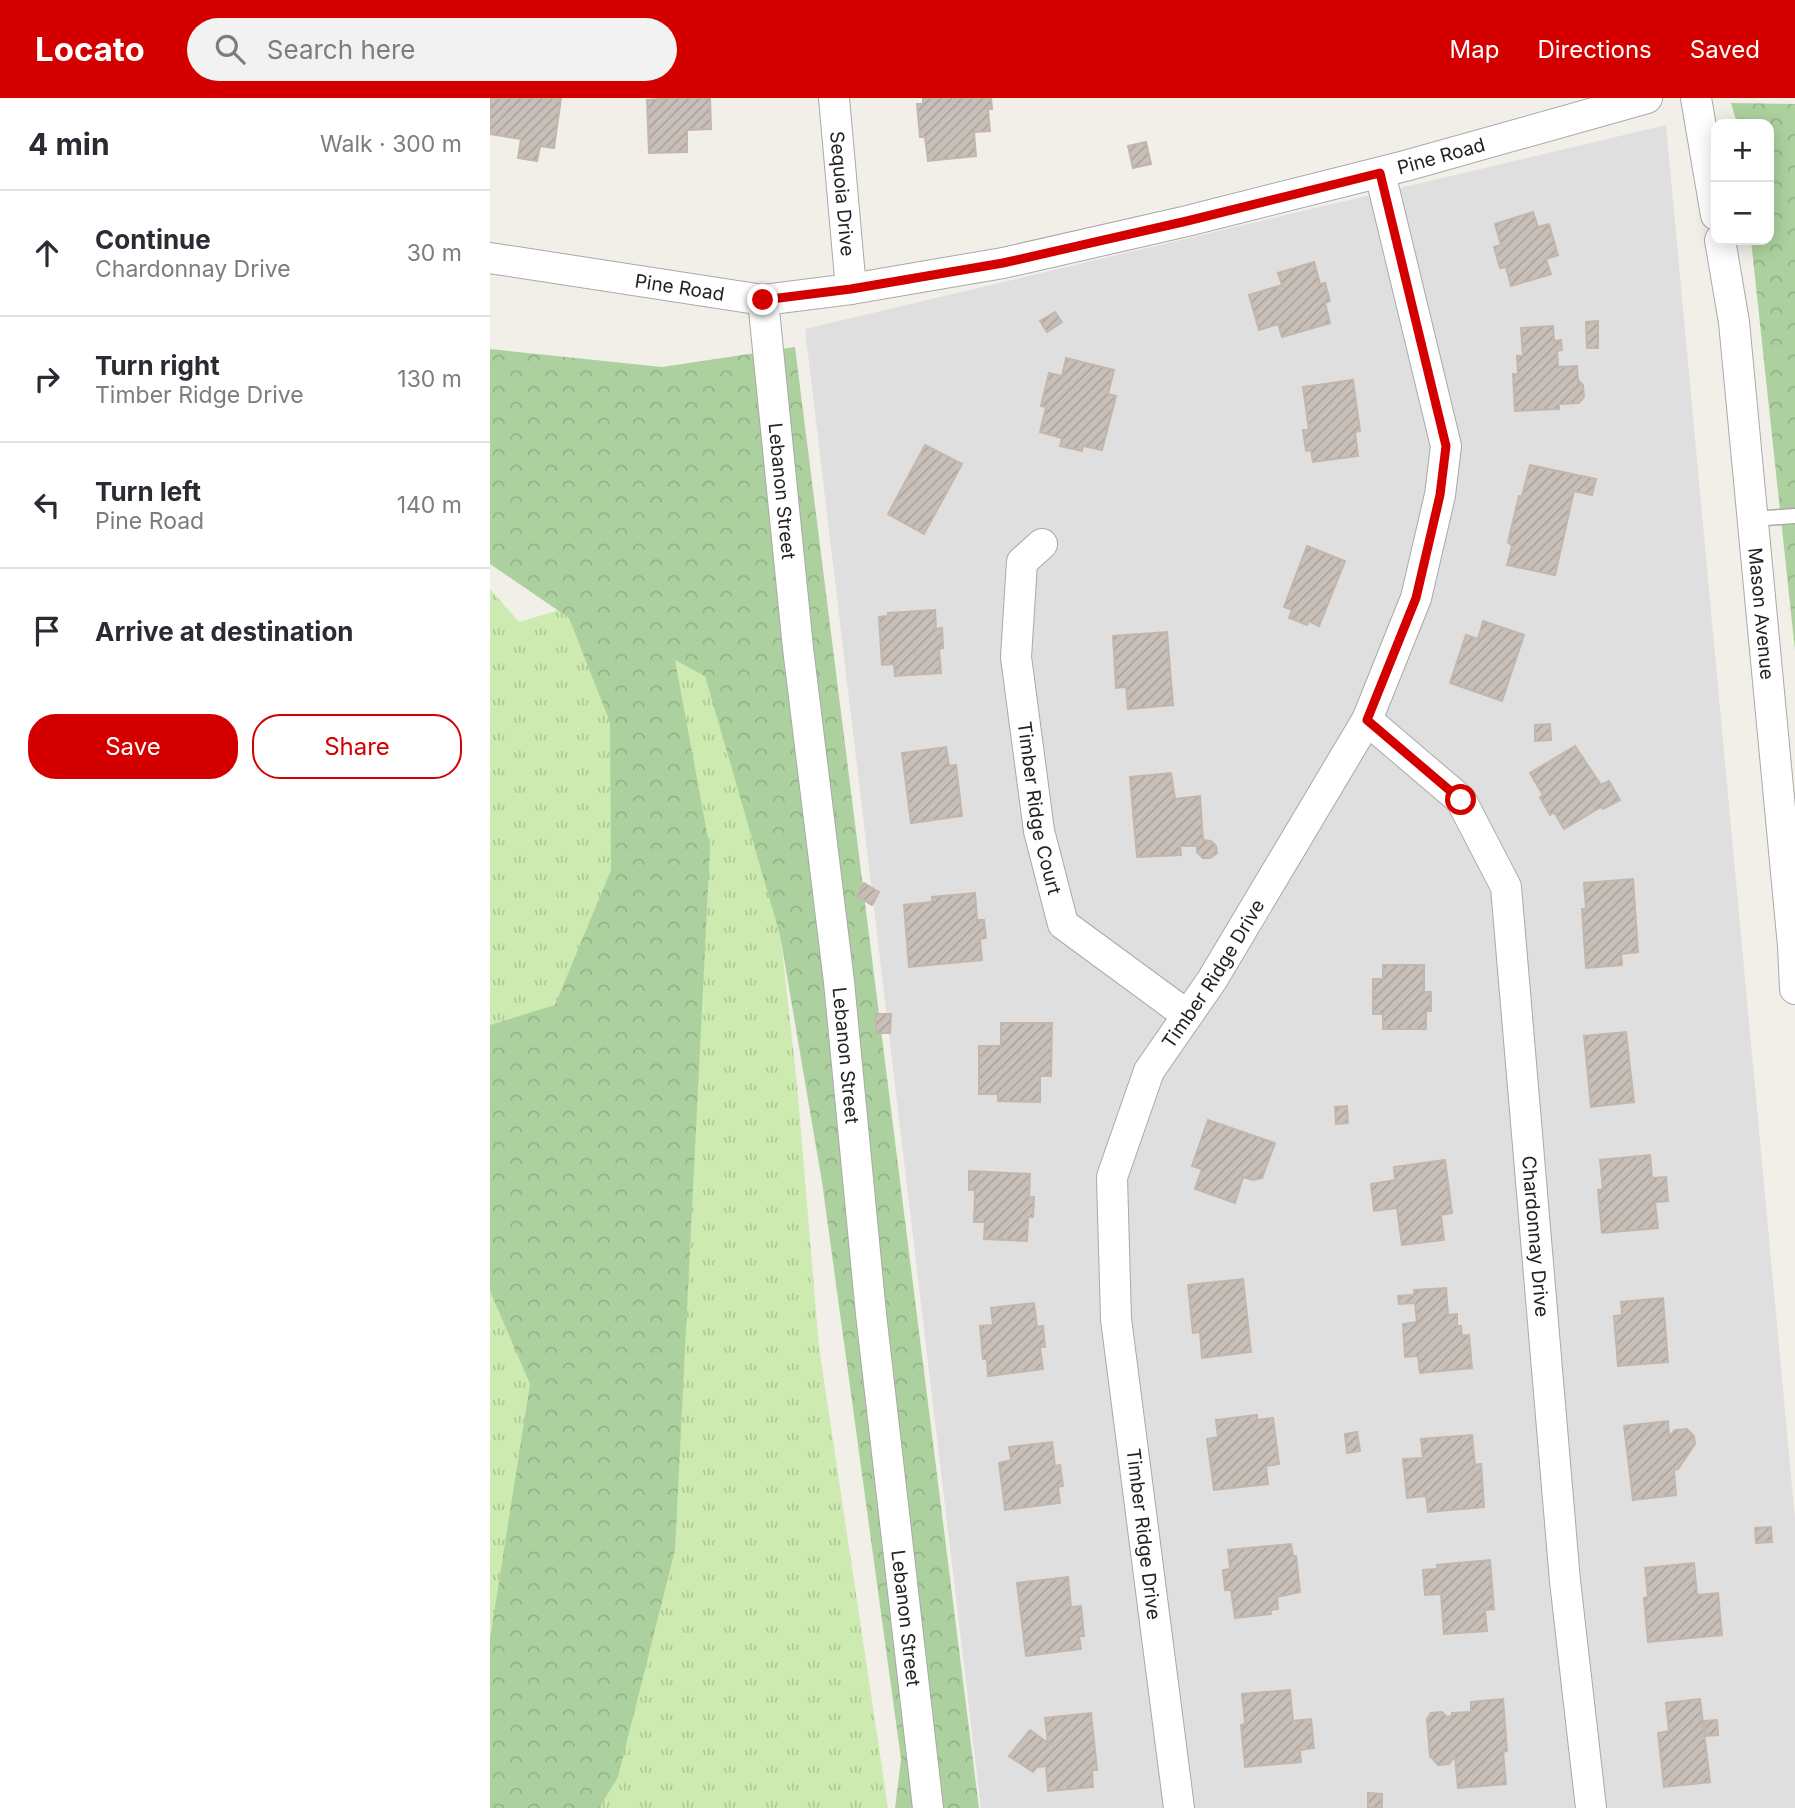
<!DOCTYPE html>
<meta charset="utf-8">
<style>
:root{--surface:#fff;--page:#f2f2f3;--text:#2b2b33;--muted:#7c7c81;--line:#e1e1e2;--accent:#d40000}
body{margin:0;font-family:Inter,sans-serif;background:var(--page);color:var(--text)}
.controls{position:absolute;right:21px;top:21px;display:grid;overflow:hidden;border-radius:14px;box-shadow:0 4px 18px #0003}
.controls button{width:63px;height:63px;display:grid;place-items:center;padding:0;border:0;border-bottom:2px solid var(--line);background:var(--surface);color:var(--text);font:35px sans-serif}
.stop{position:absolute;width:21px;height:21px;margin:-16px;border:5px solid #d40000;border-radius:50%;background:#fff}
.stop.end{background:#d40000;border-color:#fff;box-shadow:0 2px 7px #0008}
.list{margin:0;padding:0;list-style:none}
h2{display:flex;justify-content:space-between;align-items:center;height:91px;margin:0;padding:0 28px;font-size:30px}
h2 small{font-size:23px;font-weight:400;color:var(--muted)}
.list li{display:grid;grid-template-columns:46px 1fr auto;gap:21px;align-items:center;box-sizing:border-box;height:126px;padding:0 28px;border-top:2px solid var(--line)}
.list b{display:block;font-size:26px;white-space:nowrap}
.list p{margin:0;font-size:23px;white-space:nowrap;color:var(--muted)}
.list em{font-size:23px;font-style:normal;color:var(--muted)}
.actions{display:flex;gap:14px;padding:21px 28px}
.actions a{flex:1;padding:16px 0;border:2px solid var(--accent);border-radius:28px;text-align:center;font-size:24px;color:var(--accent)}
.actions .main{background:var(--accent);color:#fff}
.icon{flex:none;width:38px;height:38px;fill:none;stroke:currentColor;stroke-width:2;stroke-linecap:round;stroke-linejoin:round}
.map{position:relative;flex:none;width:1305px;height:1710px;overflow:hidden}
header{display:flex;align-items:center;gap:42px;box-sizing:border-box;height:98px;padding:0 35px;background:var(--accent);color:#fff}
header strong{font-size:33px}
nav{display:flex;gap:38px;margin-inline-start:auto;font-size:24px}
.search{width:490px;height:63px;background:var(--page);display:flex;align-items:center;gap:18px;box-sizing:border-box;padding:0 24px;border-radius:38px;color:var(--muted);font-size:26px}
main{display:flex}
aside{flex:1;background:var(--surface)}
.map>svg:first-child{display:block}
</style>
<header>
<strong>Locato</strong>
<div class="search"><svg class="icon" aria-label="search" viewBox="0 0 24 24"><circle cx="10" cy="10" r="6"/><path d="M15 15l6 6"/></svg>Search here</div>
<nav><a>Map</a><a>Directions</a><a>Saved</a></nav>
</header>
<main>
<aside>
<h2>4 min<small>Walk · 300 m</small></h2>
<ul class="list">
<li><svg class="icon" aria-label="ahead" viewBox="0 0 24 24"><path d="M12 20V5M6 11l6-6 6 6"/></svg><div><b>Continue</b><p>Chardonnay Drive</p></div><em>30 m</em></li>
<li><svg class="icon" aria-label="right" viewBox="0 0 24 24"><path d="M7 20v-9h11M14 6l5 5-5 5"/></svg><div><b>Turn right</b><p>Timber Ridge Drive</p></div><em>130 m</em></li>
<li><svg class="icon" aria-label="left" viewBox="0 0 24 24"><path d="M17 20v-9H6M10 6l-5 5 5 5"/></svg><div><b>Turn left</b><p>Pine Road</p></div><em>140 m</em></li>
<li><svg class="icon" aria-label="arrive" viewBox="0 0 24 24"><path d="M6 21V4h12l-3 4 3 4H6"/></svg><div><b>Arrive at destination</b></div></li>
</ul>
<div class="actions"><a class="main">Save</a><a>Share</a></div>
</aside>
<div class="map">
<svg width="1305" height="1710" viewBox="0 0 1305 1710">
<defs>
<pattern id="grass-tufts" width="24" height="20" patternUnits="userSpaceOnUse" patternTransform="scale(1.75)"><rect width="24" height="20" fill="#cdebb0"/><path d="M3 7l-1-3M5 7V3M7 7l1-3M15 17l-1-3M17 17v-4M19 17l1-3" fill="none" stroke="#b0c997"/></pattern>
<pattern id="forest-crowns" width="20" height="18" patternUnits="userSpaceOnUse" patternTransform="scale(1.75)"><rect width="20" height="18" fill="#add19e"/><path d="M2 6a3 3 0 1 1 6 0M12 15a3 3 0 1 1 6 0" fill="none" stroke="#95b388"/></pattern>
<pattern id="building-hatch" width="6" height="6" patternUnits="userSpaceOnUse" patternTransform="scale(1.75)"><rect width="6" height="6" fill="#c7bfb8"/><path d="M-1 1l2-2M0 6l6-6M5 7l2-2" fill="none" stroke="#aba49e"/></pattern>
</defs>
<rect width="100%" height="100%" fill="#f2efe9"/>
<path fill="#e0dfdf" d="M1176 27 1305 1421V1710H491L315 231Z"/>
<path fill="url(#grass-tufts)" d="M140 451 268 635 307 986 329 1249 398 1710H0V491L29 524 102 502Z"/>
<path fill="url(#forest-crowns)" d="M1241 5 1305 6V552L1261 142H1279V26H1247Z
M305 249 489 1710H405L411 1661 332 1084 290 837 215 578 185 562 220 751 185 1452 128 1679 109 1710H0V1541L40 1286 0 1193V927L65 907 121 772 120 624 79 520 0 466V251L172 269Z"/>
<path fill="url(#building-hatch)" stroke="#c4b6ab" stroke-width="2" d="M0 0H71L64 50 50 48 47 63 28 60 31 41 0 36Z
M181 0H220L221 31 197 32V54L159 55 157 2Z
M433 0H501L502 11H498L500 33 484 34 486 58 438 63 435 39H430L427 6H433Z
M656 44 661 66 643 70 638 48Z
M1043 114 1048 129 1059 126 1068 157 1056 161 1061 176 1021 188 1016 169 1010 170 1004 149 1011 147 1005 126Z
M824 164 830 186 835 185 840 203 835 205 840 225 792 239 788 226 769 232 759 197 792 187 788 175Z
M565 214 572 224 557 234 550 223Z
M1108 223V250H1097L1096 224Z
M1063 228 1064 243 1071 242 1072 252 1067 253 1068 269 1087 268 1088 282 1093 287 1094 299 1089 305 1069 306V311L1025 313 1023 276H1028L1027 258H1033L1031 230Z
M576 260 624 272 618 296 626 298 612 352 593 348 592 353 570 348 572 340 550 334 556 309 551 308 559 275 572 278Z
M863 282 870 333 865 334 868 358 823 364 821 352 816 353 813 332H819L813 289Z
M435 347 472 366 434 436 398 416Z
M1040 367 1106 381 1102 397 1084 393 1065 477 1017 467 1022 448 1018 444 1029 398H1032Z
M817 448 855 463 829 528 819 523 817 527 799 520 802 512 794 509Z
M445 512 446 531 452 530 453 550 449 551 451 575 405 578 404 566 392 567 389 519 398 518V515Z
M993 523 1034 537 1012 603 960 585 976 537 988 541Z
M677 534 683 607 638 611 636 589 626 590 623 538Z
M1060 626 1061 642 1045 643V627Z
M1085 648 1111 687 1119 683 1130 702 1113 711 1111 709 1074 731 1064 714 1060 717 1050 699 1053 697 1040 675Z
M456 649 459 668 466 667 472 718 421 725 412 655Z
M681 675 685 701 710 698 713 742 721 743 726 748 727 755 720 760H713L707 754V748H690L691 757 647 759 640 679Z
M1143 781 1148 854 1131 856 1132 867 1096 870 1092 811H1096L1094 785Z
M374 785 389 794 382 807 367 798Z
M485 795 487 822H494L496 840 490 841 492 862 419 869 414 807 442 804V799Z
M893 867H934V894H941V913H936V931H893V916H883V881H893Z
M386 916H401L400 935H386Z
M511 925H562L561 978H550V1004L508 1003V996H489V948H511Z
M1136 934 1144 1004 1101 1009 1094 938Z
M857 1008 858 1025 846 1026 845 1009Z
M718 1022 785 1045 772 1080 763 1082 753 1079 745 1105 705 1091 712 1071 702 1068Z
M1160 1057 1162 1080 1176 1079 1178 1103 1165 1104 1168 1130 1112 1135 1108 1092 1113 1091 1110 1062Z
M955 1062 962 1115 951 1117 954 1142 912 1147 907 1110 884 1113 881 1086 905 1082 904 1069Z
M479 1073 540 1076 539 1099H544L543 1119H538L537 1143 494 1141 495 1124H484L485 1092H479Z
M753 1181 761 1254 712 1260 710 1234 703 1235 698 1187Z
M956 1190 958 1217 967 1216V1228H971L972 1238 979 1237 982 1270 930 1275 928 1258 915 1259 913 1226 927 1224 925 1205 909 1206 908 1198 924 1197V1192Z
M1173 1200 1178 1264 1128 1268 1124 1218 1132 1217 1131 1204Z
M544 1205 547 1229 553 1228 555 1249H550L553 1271 498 1278 497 1261H493L490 1228 503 1227 501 1210Z
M767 1317V1322L783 1320 789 1366 776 1368 778 1386 724 1392 717 1341 728 1339 726 1322Z
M1178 1323 1179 1339 1185 1332 1197 1331 1204 1338 1205 1346 1188 1371 1184 1372 1186 1397 1143 1402 1134 1328Z
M867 1334 870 1353 857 1355 855 1336Z
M982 1337 985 1367 991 1366 994 1409 938 1414 936 1398 917 1400 913 1361 933 1360 931 1341Z
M562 1344 565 1368 570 1367 573 1388 568 1389 570 1405 515 1412 509 1365 521 1362 519 1349Z
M1281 1429 1282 1444 1266 1445 1265 1430Z
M801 1446 803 1458H806L810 1494 787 1499 788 1511 780 1512 781 1516 745 1520 741 1492H735L733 1472 740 1471 738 1452Z
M1000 1462 1004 1511 995 1512 997 1533 954 1536 951 1496 935 1497 933 1472 947 1471V1467Z
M1204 1465 1207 1497 1228 1495 1232 1537 1158 1544 1154 1500 1158 1499 1155 1470Z
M578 1479 581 1509 591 1508 594 1538H589L591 1551 536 1558 527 1485Z
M800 1592 803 1623 821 1621 824 1650 810 1652 811 1664 755 1669 751 1627 755 1626 752 1596Z
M1013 1601 1017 1653 1013 1654 1016 1686 968 1690 965 1658 959 1666 948 1667 940 1658 937 1621 941 1615 952 1614 957 1619 962 1618V1615L981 1614V1604Z
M1210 1601 1220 1684 1174 1689 1168 1635 1179 1633 1176 1605Z
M601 1615 607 1672H602L603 1689 558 1693 556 1668 547 1669 543 1674 519 1658 540 1632 558 1645 555 1620Z
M1227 1622 1228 1637 1216 1638 1214 1623Z
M878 1695 892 1696V1710H878Z"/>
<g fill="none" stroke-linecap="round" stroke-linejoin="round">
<g stroke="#a9a9a9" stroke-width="17">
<path id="lane" d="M1264 421 1305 418"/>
</g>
<g stroke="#a9a9a9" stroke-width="32">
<g id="street">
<path id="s1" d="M344 0 361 191"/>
<path d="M1206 0 1226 117"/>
<path id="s2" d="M1230 142 1244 224 1303 848 1305 891"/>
<path id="s3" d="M0 160 273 202 361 191 513 165 697 123 915 68 1157 0"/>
<path id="s4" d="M273 202 308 550 349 884 381 1216 438 1710"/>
<path id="s5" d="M552 446 532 464 526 559 549 733 573 826 697 917"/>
<path id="s6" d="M877 622 971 702 1016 789 1075 1483 1101 1710"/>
<path id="s7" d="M689 1710 626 1221 622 1079 659 973 722 882 877 622 926 500 950 397 956 348 890 75"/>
</g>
</g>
<use href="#lane" stroke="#fff" stroke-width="14"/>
<use href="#street" stroke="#fff" stroke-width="30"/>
</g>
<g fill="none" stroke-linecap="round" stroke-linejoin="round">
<path stroke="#d40000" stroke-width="9" d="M273 202 361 191 513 165 697 123 890 75 956 348 950 397 926 500 877 622 971 702"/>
</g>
<g text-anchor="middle" stroke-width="5" stroke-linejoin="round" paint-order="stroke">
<g font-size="19" fill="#222" stroke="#fff">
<text dy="7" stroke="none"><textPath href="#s3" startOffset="970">Pine Road</textPath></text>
<text dy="7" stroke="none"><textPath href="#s1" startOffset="96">Sequoia Drive</textPath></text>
<text dy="7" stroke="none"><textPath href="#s3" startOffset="192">Pine Road</textPath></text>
<text dy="7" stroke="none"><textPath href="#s4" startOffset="192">Lebanon Street</textPath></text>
<text dy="7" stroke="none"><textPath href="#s2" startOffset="376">Mason Avenue</textPath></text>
<text dy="7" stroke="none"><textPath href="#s5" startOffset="275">Timber Ridge Court</textPath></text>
<text dy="7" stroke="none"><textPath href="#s7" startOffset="864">Timber Ridge Drive</textPath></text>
<text dy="7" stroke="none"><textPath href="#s4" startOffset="760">Lebanon Street</textPath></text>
<text dy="7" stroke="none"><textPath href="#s6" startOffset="572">Chardonnay Drive</textPath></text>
<text transform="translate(654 1436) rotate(83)" y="7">Timber Ridge Drive</text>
<text dy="7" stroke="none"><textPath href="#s4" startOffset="1326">Lebanon Street</textPath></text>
</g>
</g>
</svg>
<div class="controls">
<button>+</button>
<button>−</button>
</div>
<div class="stop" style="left:971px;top:702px"></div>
<div class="stop end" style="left:273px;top:202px"></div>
</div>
</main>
